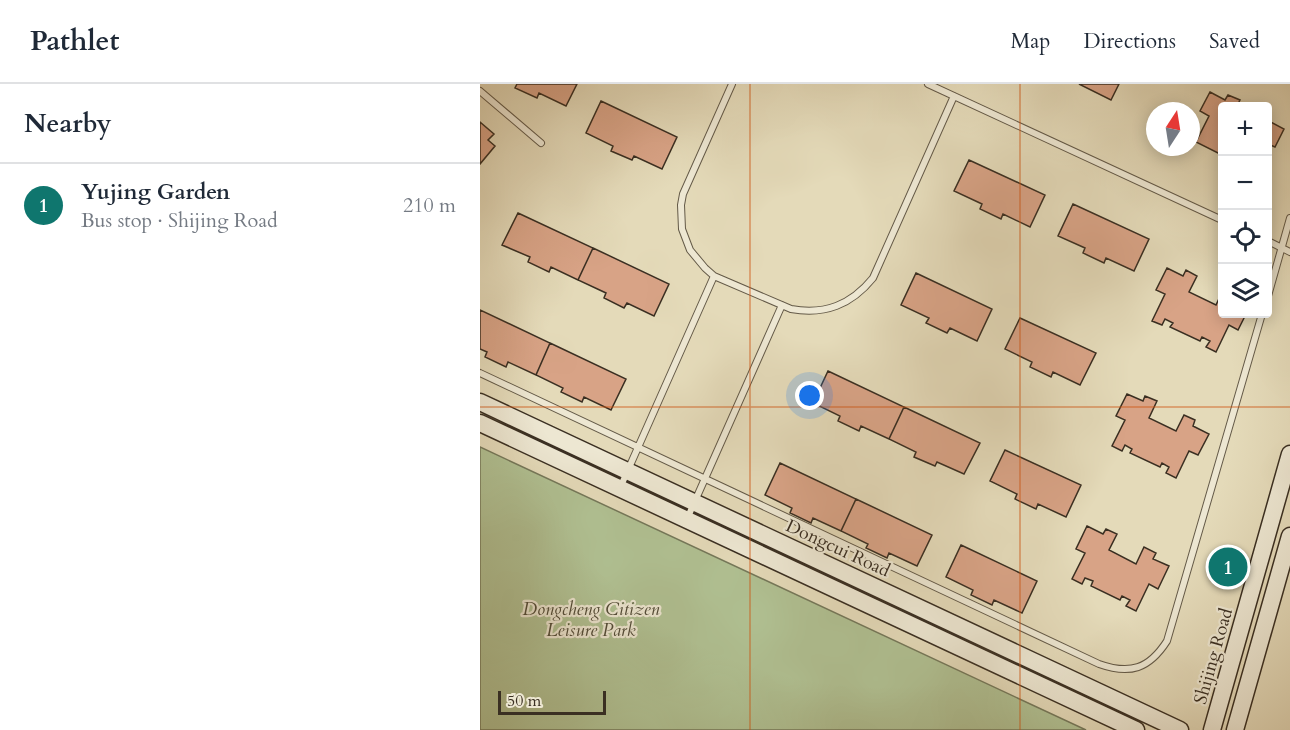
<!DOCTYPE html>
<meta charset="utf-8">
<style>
:root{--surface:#fff;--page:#f6f6f7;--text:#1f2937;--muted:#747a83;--line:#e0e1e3;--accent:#0f766e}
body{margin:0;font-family:Cardo,serif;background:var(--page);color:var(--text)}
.controls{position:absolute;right:18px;top:18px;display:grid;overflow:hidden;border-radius:6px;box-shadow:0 3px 15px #0003}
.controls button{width:54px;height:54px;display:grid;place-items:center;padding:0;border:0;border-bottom:2px solid var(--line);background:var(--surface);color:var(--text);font:30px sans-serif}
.compass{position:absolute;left:666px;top:18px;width:54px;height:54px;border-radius:50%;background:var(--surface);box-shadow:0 3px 15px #0003;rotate:12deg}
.scale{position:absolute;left:18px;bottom:15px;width:108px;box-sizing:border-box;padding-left:6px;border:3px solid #3a2f22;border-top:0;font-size:16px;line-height:21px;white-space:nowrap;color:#3a2f22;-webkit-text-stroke:4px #ede7d2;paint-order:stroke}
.you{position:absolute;left:330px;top:312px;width:21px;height:21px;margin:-15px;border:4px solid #fff;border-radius:50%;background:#1a73e8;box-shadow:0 0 0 9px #1a73e833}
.badge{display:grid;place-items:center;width:39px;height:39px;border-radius:50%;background:var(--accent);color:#fff;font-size:20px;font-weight:700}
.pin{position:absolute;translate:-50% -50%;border:3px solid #fff;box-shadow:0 2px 6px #0006}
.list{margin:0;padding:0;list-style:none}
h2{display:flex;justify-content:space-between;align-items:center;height:78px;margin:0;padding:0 24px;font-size:26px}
h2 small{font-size:20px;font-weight:400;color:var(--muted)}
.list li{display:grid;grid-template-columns:39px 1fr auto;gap:18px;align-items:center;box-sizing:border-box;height:84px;padding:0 24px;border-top:2px solid var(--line)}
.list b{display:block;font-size:22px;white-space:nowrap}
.list p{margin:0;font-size:20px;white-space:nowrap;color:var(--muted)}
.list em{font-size:20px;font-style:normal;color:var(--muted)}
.icon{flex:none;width:33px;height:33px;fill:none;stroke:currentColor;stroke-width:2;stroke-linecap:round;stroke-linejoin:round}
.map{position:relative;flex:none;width:810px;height:646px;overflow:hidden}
header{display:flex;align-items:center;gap:36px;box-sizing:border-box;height:84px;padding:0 30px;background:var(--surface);border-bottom:2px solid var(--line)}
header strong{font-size:28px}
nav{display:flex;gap:33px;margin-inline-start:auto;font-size:21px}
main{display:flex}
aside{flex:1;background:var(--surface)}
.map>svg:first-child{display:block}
</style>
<header>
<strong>Pathlet</strong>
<nav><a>Map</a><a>Directions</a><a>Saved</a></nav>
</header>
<main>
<aside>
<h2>Nearby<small></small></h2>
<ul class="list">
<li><span class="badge">1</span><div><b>Yujing Garden</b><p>Bus stop · Shijing Road</p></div><em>210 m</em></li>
</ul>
</aside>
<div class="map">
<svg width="810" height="646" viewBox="0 0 810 646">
<rect width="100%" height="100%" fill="#e4dab9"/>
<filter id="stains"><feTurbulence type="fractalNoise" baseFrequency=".00333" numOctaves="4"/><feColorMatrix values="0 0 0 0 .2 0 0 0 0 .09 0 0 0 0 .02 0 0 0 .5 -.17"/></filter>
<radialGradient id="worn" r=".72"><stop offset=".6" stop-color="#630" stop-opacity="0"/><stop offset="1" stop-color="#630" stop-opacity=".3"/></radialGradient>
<path fill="#b0c092" stroke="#75785a" stroke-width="1.5" d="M0 363 606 646H0Z"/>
<path fill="#d8a386" stroke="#3a2f22" stroke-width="1.5" d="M37 0H97L86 22 59 9 57 14 35 4Z
M599 0H639L631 16Z
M730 8 745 16 748 11 760 16 757 22H742V71L716 58 729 32 720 27Z
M121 17 197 53 182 85 154 72 152 76 131 67 133 62 106 49Z
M788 30 791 31 789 37 804 45 795 63 788 60Z
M0 38 14 50 8 56 15 62 0 80Z
M489 76 565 111 550 143 523 130 521 135 500 125 502 120 474 107Z
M593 120 669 155 654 187 626 174 624 179 603 169 605 164 578 152Z
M38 129 113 164 98 196 71 183 69 188 48 178 50 173 22 161Z
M113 164 189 200 174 232 147 219 144 224 124 214 126 209 98 196Z
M687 184 703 192 706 186 717 192 709 208 736 221 742 208V230H766L758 246 749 241 736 268 726 263 730 257 722 253 720 257 690 243 693 239 685 235 682 241 672 237 685 210 676 206Z
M436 189 512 225 497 257 470 244 467 249 446 239 449 234 421 221Z
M0 226 70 259 56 291 28 278 26 283 5 273 7 268 0 265Z
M540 234 616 269 600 301 573 288 571 293 550 283 552 278 525 265Z
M70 259 146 295 131 326 104 313 102 318 81 308 83 304 56 291Z
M348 287 424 323 409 355 381 342 379 347 358 337 360 332 333 319Z
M647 310 663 317 665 312 677 317 669 334 696 347 704 331 715 336 713 342 729 350 718 371 709 367 696 394 686 389 689 383 682 379 680 383 650 369 652 365 645 361 642 367 632 362 645 336 636 332Z
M424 323 500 359 484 390 457 378 455 382 434 373 436 368 409 355Z
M525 366 601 401 586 433 558 420 556 425 535 415 537 410 510 397Z
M300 379 376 415 361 447 333 434 331 439 310 429 312 424 285 411Z
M376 415 452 451 437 482 409 469 407 474 386 464 388 460 361 447Z
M607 442 623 450 626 445 637 450 629 466 656 480 664 463 676 469 673 475 689 482 678 505 669 500 656 527 646 522 650 516 642 512 640 516 611 502 613 497 605 494 602 500 592 495 605 469 596 465Z
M481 461 557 497 542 529 514 516 512 521 491 511 493 506 466 493Z"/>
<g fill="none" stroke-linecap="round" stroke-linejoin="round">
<g stroke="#645a48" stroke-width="8">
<path id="lane" d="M252 0 203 110 201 121 202 145 210 166 225 184 234 192 311 225C345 231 371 221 393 194L474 12
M448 0 742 136
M0 7 61 59
M788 157 810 168
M788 212 810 134
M0 289 619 580C650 591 669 585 687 557L782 230
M140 404 234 192
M207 435 302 221"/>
</g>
<g stroke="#3a2f22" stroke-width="19">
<path id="secondary" d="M0 318 700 646
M0 339 656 646
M732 646 810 370
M755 646 810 452"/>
</g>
<use href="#lane" stroke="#ede7d2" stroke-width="6"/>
<use href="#secondary" stroke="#ede7d2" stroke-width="16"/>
</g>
<path fill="none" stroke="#ce530f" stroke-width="1.5" stroke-opacity="0.55" d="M270 0V646M540 0V646M0 323H810"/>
<g text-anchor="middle" stroke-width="4.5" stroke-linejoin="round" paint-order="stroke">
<g font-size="18" fill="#3a2f22" stroke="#ede7d2">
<text transform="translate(358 464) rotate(25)" y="6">Dongcui Road</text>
<text transform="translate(733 572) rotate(-74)" y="6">Shijing Road</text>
</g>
<g font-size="18" font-style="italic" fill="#524c38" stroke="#ede7d2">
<text x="111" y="531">Dongcheng Citizen<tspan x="111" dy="21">Leisure Park</tspan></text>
</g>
</g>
<rect width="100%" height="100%" filter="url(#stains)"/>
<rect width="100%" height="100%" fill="url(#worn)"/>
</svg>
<div class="controls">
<button>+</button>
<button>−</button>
<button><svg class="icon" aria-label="locate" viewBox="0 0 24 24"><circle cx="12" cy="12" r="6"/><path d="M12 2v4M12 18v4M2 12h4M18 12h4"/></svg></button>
<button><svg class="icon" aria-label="layers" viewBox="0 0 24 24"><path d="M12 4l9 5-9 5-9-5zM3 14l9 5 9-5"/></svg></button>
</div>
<svg class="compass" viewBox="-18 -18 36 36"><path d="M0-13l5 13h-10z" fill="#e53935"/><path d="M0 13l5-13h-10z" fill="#747a83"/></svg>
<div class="scale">50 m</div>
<div class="you"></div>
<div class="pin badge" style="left:748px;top:483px">1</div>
</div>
</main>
